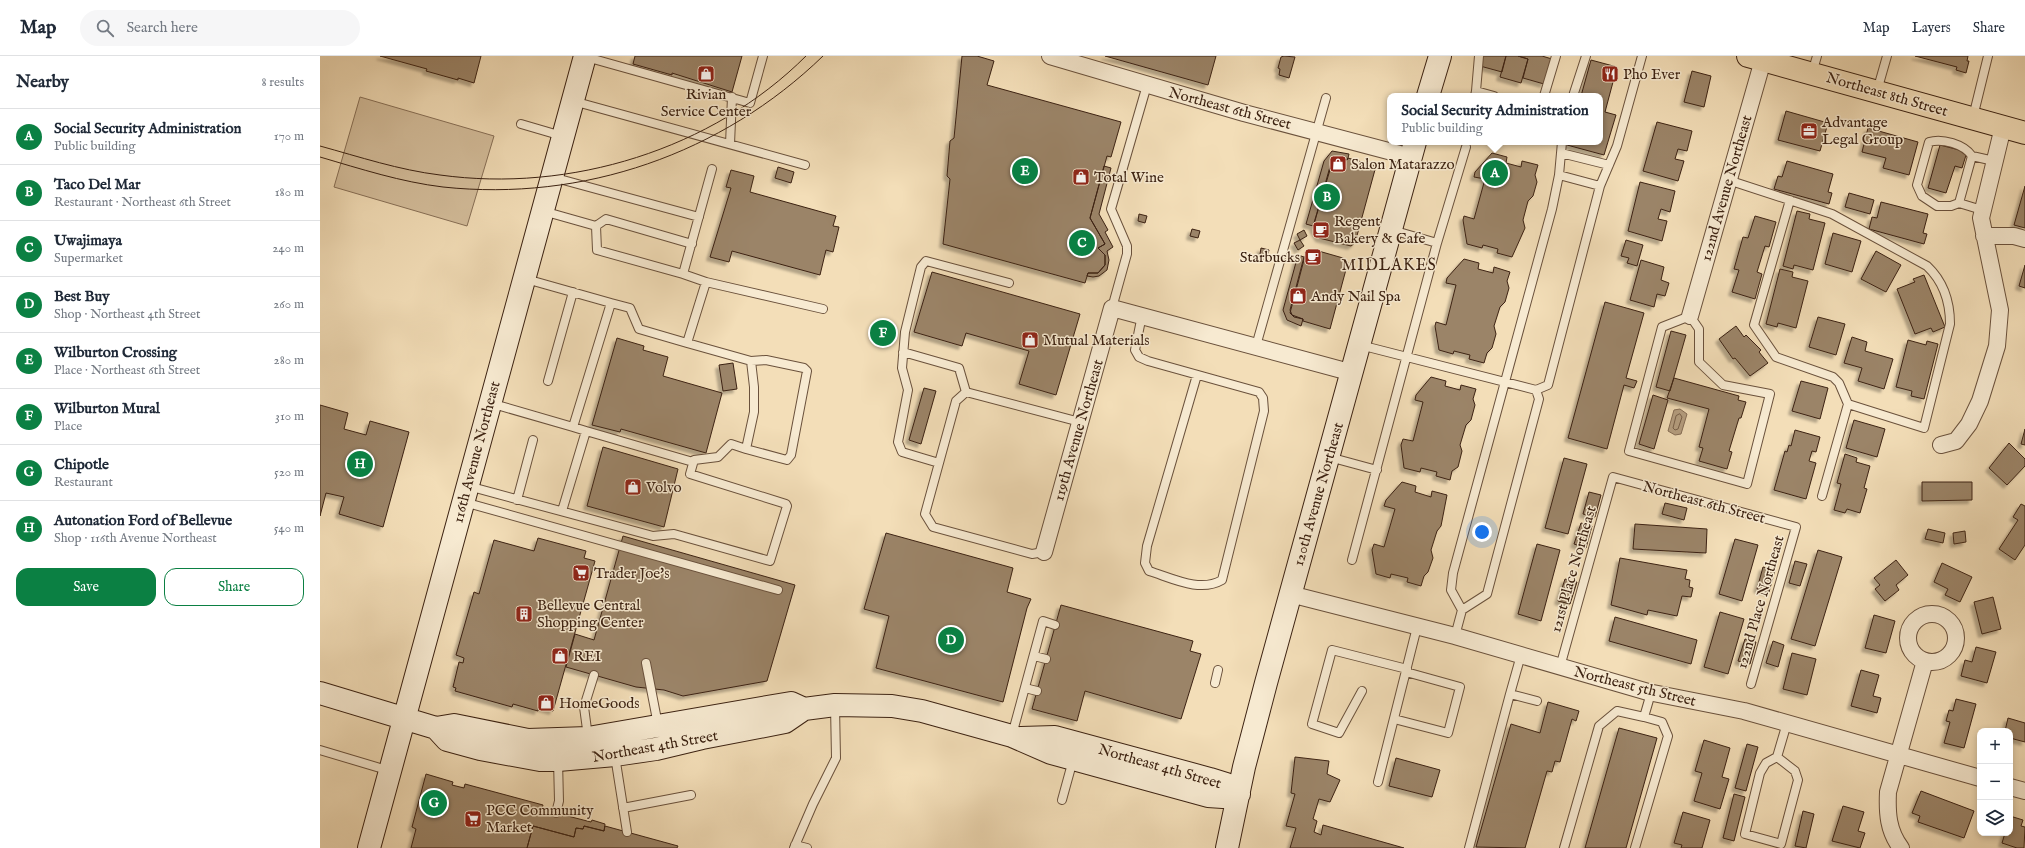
<!DOCTYPE html>
<meta charset="utf-8">
<style>
:root{--surface:#fff;--page:#f6f6f7;--text:#1f2937;--muted:#747a83;--line:#e0e1e3;--accent:#0b8043}
body{margin:0;font-family:"IM FELL English",serif;background:var(--page);color:var(--text)}
.controls{position:absolute;right:12px;bottom:12px;display:grid;overflow:hidden;border-radius:8px;box-shadow:0 2px 6px #0003}
.controls button{width:36px;height:36px;display:grid;place-items:center;padding:0;border:0;border-bottom:1px solid var(--line);background:var(--surface);color:var(--text);font:20px sans-serif}
.you{position:absolute;left:1162px;top:476px;width:14px;height:14px;margin:-10px;border:3px solid #fff;border-radius:50%;background:#1a73e8;box-shadow:0 0 0 6px #1a73e833}
.badge{display:grid;place-items:center;width:26px;height:26px;border-radius:50%;background:var(--accent);color:#fff;font-size:13px;font-weight:700}
.pin{position:absolute;translate:-50% -50%;border:2px solid #fff;box-shadow:0 1px 4px #0006}
.popup{position:absolute;left:1067px;top:37px;width:216px;height:52px;box-sizing:border-box;display:grid;place-content:center;border-radius:8px;background:var(--surface);filter:drop-shadow(0 1px 3px #0005);font-size:13px;white-space:nowrap;color:var(--muted)}
.popup b{font-size:15px;color:var(--text)}
.popup::after{content:'';position:absolute;left:50%;top:100%;margin-left:-8px;border:8px solid transparent;border-top-color:var(--surface)}
.list{margin:0;padding:0;list-style:none}
h2{display:flex;justify-content:space-between;align-items:center;height:52px;margin:0;padding:0 16px;font-size:17px}
h2 small{font-size:13px;font-weight:400;color:var(--muted)}
.list li{display:grid;grid-template-columns:26px 1fr auto;gap:12px;align-items:center;box-sizing:border-box;height:56px;padding:0 16px;border-top:1px solid var(--line)}
.list b{display:block;font-size:15px;white-space:nowrap}
.list p{margin:0;font-size:13px;white-space:nowrap;color:var(--muted)}
.list em{font-size:13px;font-style:normal;color:var(--muted)}
.actions{display:flex;gap:8px;padding:12px 16px}
.actions a{flex:1;padding:9px 0;border:1px solid var(--accent);border-radius:12px;text-align:center;font-size:14px;color:var(--accent)}
.actions .main{background:var(--accent);color:#fff}
.icon{flex:none;width:22px;height:22px;fill:none;stroke:currentColor;stroke-width:2;stroke-linecap:round;stroke-linejoin:round}
.map{position:relative;flex:none;width:1705px;height:792px;overflow:hidden}
header{display:flex;align-items:center;gap:24px;box-sizing:border-box;height:56px;padding:0 20px;background:var(--surface);border-bottom:1px solid var(--line)}
header strong{font-size:19px}
nav{display:flex;gap:22px;margin-inline-start:auto;font-size:14px}
.search{width:280px;height:36px;background:var(--page);display:flex;align-items:center;gap:10px;box-sizing:border-box;padding:0 14px;border-radius:22px;color:var(--muted);font-size:15px}
main{display:flex}
aside{flex:1;background:var(--surface)}
.map>svg:first-child{display:block}
</style>
<header>
<strong>Map</strong>
<div class="search"><svg class="icon" aria-label="search" viewBox="0 0 24 24"><circle cx="10" cy="10" r="6"/><path d="M15 15l6 6"/></svg>Search here</div>
<nav><a>Map</a><a>Layers</a><a>Share</a></nav>
</header>
<main>
<aside>
<h2>Nearby<small>8 results</small></h2>
<ul class="list">
<li><span class="badge">A</span><div><b>Social Security Administration</b><p>Public building</p></div><em>170 m</em></li>
<li><span class="badge">B</span><div><b>Taco Del Mar</b><p>Restaurant · Northeast 6th Street</p></div><em>180 m</em></li>
<li><span class="badge">C</span><div><b>Uwajimaya</b><p>Supermarket</p></div><em>240 m</em></li>
<li><span class="badge">D</span><div><b>Best Buy</b><p>Shop · Northeast 4th Street</p></div><em>260 m</em></li>
<li><span class="badge">E</span><div><b>Wilburton Crossing</b><p>Place · Northeast 6th Street</p></div><em>280 m</em></li>
<li><span class="badge">F</span><div><b>Wilburton Mural</b><p>Place</p></div><em>310 m</em></li>
<li><span class="badge">G</span><div><b>Chipotle</b><p>Restaurant</p></div><em>520 m</em></li>
<li><span class="badge">H</span><div><b>Autonation Ford of Bellevue</b><p>Shop · 116th Avenue Northeast</p></div><em>540 m</em></li>
</ul>
<div class="actions"><a class="main">Save</a><a>Share</a></div>
</aside>
<div class="map">
<svg width="1705" height="792" viewBox="0 0 1705 792">
<defs>
<filter id="shadow"><feDropShadow dx="-3.5" dy="3.5" stdDeviation="1" flood-color="#0004"/></filter>
</defs>
<rect width="100%" height="100%" fill="#f3deb8"/>
<filter id="stains"><feTurbulence type="fractalNoise" baseFrequency=".005" numOctaves="4"/><feColorMatrix values="0 0 0 0 .2 0 0 0 0 .09 0 0 0 0 .02 0 0 0 .5 -.17"/></filter>
<radialGradient id="worn" r=".72"><stop offset=".6" stop-color="#630" stop-opacity="0"/><stop offset="1" stop-color="#630" stop-opacity=".3"/></radialGradient>
<path fill="#d4be9c" stroke="#887057" d="M40 41 174 80 147 170 14 131Z"/>
<path fill="#b59e80" stroke="#856c54" d="M1360 353 1367 358 1361 378 1355 379 1348 375 1354 354Z"/>
<g fill="none" stroke-linecap="round" stroke-linejoin="round">
<path stroke="#786049" stroke-width="1" d="M1360 358 1362 361 1358 373 1355 374 1353 372 1356 360Z"/>
</g>
<path fill="#9b8468" stroke="#3c2212" filter="url(#shadow)" d="M60 0H161L154 27 138 22V24L106 15 107 13Z
M315 0H422L412 36 352 17V19L313 8Z
M642 0H657L674 5 667 29 801 66 791 101 787 100 770 162 785 188 778 192 785 199V209L778 217H768L765 227 623 188 630 123 627 120 630 85 634 82Z
M785 0H896L888 29Z
M964 0 975 1 969 22 959 19 960 13 958 12 961 1Z
M1163 0H1186L1182 16 1160 10Z
M1186 0H1198L1208 3 1201 27 1180 21Z
M1198 0H1222L1232 3 1224 28 1203 22 1208 3Z
M1595 0H1648L1647 5H1649L1646 17 1636 14 1637 11Z
M1271 4 1297 11 1285 56 1296 59 1284 99 1247 89 1248 86H1280V40H1261Z
M1372 15 1391 20 1384 51 1364 46Z
M1466 55 1508 67 1500 95 1458 84Z
M1337 66 1372 75 1367 95 1358 93 1355 103 1364 105 1358 125 1323 115Z
M1548 72 1598 86 1589 119 1563 112 1566 102 1542 96Z
M1620 89 1647 96 1642 112 1635 110 1626 137 1608 132Z
M1012 95 1029 98 1028 102 1027 104 1019 102 1013 104 993 170 986 168 1004 105Z
M1172 97 1187 101 1186 107 1201 111 1202 105 1218 109 1215 119 1217 126 1213 140 1208 145 1203 164 1205 172 1192 201 1177 197 1178 193 1163 189 1162 192 1147 188 1143 164 1144 160 1154 163 1165 123 1154 121 1155 116Z
M1019 102 1027 104 1028 102 1056 110 1035 187 1031 190 999 182 993 172 1011 107 1014 103Z
M1467 105 1513 118 1508 136 1512 137 1509 148 1454 133 1458 120 1462 121Z
M784 110 791 112 779 158 788 174 785 176 793 191 787 195 789 204 787 214 779 220 773 221 767 220 768 217H778L785 209V199L778 192 785 188 770 162Z
M458 111 474 116 471 127 455 122Z
M411 114 434 120 430 136 516 160 513 170 519 171 513 196 506 194 500 219 412 195 409 206 390 201 411 132 406 131Z
M1320 126 1355 135 1350 156 1341 153 1338 163 1347 165 1342 185 1308 175Z
M1705 130V172L1694 169Z
M1529 137 1554 144 1550 158 1525 151Z
M1561 146 1608 158 1603 177 1607 178 1604 188 1549 173 1552 161 1557 162Z
M1477 155 1490 158 1489 163 1505 167 1493 214 1474 209 1473 213 1463 210Z
M819 158 827 160 825 167 818 165Z
M1435 160 1456 166 1449 191 1445 190 1437 216 1442 218 1435 243 1412 236 1419 214 1414 213 1423 181 1428 182Z
M872 173 880 175 878 182 870 180Z
M984 174 987 180 980 184 977 178Z
M1513 177 1541 185 1532 216 1505 208Z
M980 184 984 190 978 194 974 187Z
M1306 184 1323 189 1317 210 1307 207 1309 202 1301 200Z
M941 192 949 194 947 201 940 198Z
M995 194 1023 202 1028 206 1010 273 983 265V263L974 261 970 257 985 200Z
M1556 195 1581 209 1566 236 1541 223Z
M978 199 984 201 970 254 972 259 983 263 981 270 967 264 963 254Z
M1144 203 1159 207 1158 213 1173 217 1174 211 1190 216 1187 225 1189 232 1185 246 1180 251 1174 270 1176 278 1172 292 1167 297 1164 307 1149 303 1150 299 1134 295 1133 298 1119 294 1115 270 1116 266 1126 269 1136 229 1126 227 1127 222Z
M1321 204 1344 211 1341 224 1349 227 1345 240 1337 238 1334 251 1310 244Z
M1705 209V232L1699 230Z
M1460 213 1473 216 1472 221 1488 225 1476 272 1458 267 1457 271 1446 268Z
M612 216 760 258 736 339 699 328 709 295 646 277 642 290 594 276Z
M1604 219 1625 271 1613 276 1611 272 1595 278 1577 233 1595 226 1593 223Z
M1285 246 1324 257 1306 322 1317 325 1314 332 1304 329 1287 393 1248 382Z
M1498 261 1525 268 1516 299 1489 291Z
M1416 270 1424 281 1426 279 1441 294 1439 296 1448 307 1430 320 1415 302 1413 303 1399 283Z
M1351 275 1366 279 1350 335 1336 331Z
M1532 281 1547 286 1545 295 1573 303 1564 333 1538 325 1542 312 1524 307Z
M297 282 324 290 323 294 348 301 343 320 402 337 386 397 301 373 300 376 272 369Z
M1588 284 1606 289 1607 285 1618 288 1604 343 1591 340 1592 335 1576 331Z
M413 307 417 333 403 335 399 309Z
M1111 321 1126 325 1125 330 1140 334 1141 329 1156 333 1153 343 1155 349 1151 364 1146 369 1140 389 1142 395 1138 411 1132 415 1130 424 1116 420 1117 416 1101 412 1100 416 1084 412 1081 389 1083 383 1093 385 1103 346 1095 344 1096 339Z
M1354 322 1419 340 1418 344 1426 346 1421 362H1419L1409 395 1412 396 1407 413 1379 405 1383 392 1379 391 1389 353 1347 342Z
M1481 325 1508 332 1500 363 1472 355Z
M604 332 616 335 601 388 589 384Z
M1333 339 1348 344 1334 393 1319 388Z
M0 349 28 357 24 373 46 379 50 365 89 376 63 471 19 458 24 441 6 437 0 460Z
M1534 364 1565 373 1557 401 1526 392Z
M1705 373V389L1701 388Z
M1475 374 1500 381 1496 396 1492 395 1489 405 1496 407 1486 443 1454 434 1465 395 1467 396 1469 389 1471 390Z
M1689 387 1705 403V410L1687 429 1669 412Z
M283 391 358 413 344 471 267 450Z
M1525 398 1537 402 1536 406 1550 410 1544 432 1547 433 1540 457 1527 453 1525 457 1514 454 1521 428 1517 427Z
M1244 402 1267 408 1248 478 1225 472Z
M1082 426 1096 430 1095 436 1111 441 1112 435 1127 439 1121 470 1117 475 1111 494 1113 502 1108 516 1104 520 1101 530 1087 526 1088 522 1071 518 1070 522 1056 518 1052 494 1054 488 1064 491 1075 453 1064 450 1066 444Z
M1602 426H1652V444L1602 445Z
M1269 436 1281 439 1275 461 1263 458Z
M1345 447 1367 452 1364 464 1342 458Z
M1701 448 1705 450V489L1695 504 1679 493 1698 464 1693 461Z
M1261 467 1272 470 1266 492 1254 488Z
M1315 468 1387 473 1386 497 1313 493Z
M1608 473 1625 477 1623 487 1605 483Z
M1645 475 1646 486 1634 488 1633 477Z
M566 477 693 512 687 536 711 543 707 552 683 646 556 612 569 560 544 553Z
M303 480 475 529 447 625 363 640 344 634 316 631 246 611 255 578 274 584Z
M218 482 266 495 264 502 275 505 233 655 219 651 218 655 193 648 192 651 135 635 136 632 133 631 139 606 143 607 144 602 136 599 154 536 159 538 174 484 214 495Z
M1415 483 1438 489 1422 545 1399 538Z
M1217 488 1240 494 1221 565 1198 558Z
M1498 494 1522 501 1495 590 1471 583Z
M1300 502 1367 514 1365 523 1370 524 1369 531 1373 532 1371 541 1362 540 1357 560 1328 554 1327 559 1291 549Z
M1576 504 1588 519 1576 529 1579 534 1565 545 1555 533 1560 529 1554 522Z
M1475 505 1487 508 1480 530 1469 527Z
M1622 507 1652 521 1640 546 1625 539 1628 533 1614 526Z
M1443 511 1455 514 1449 536 1437 533Z
M1245 523 1257 526 1250 548 1238 545Z
M1673 541 1681 573 1662 578 1654 546Z
M741 549 873 585 870 595 881 598 861 663 765 635 757 665 712 653Z
M1400 556 1424 563 1408 618 1384 611Z
M1554 559 1575 565 1566 597 1545 592Z
M1295 561 1377 584 1371 608 1289 585Z
M1425 583 1436 586 1430 608 1418 605Z
M1453 585 1464 589 1458 611 1446 607Z
M1656 591 1676 596 1667 627 1641 620 1645 604 1652 606Z
M1472 597 1496 603 1487 639 1463 633Z
M1541 614 1559 619 1553 640 1561 642 1557 657 1531 650Z
M1636 643 1656 648 1644 692 1624 687 1630 666 1626 665 1629 654 1633 655Z
M1228 646 1259 655 1256 665 1252 663 1240 706 1235 705 1232 716 1227 715 1205 792 1156 791 1191 668 1220 677Z
M1688 662 1705 667V686L1690 682V675H1685Z
M1299 672 1337 682 1306 792H1265Z
M1384 684 1410 692 1402 721 1409 723 1400 753 1374 745 1382 717 1375 715Z
M1427 688 1438 691 1426 735 1415 732Z
M975 701 1009 705 1007 718 1020 724 1010 746 999 743 993 763 997 765 994 776 1001 779 1003 769 1084 792H970L976 772 966 770 975 738 971 737Z
M1076 702 1120 714 1112 741 1069 730Z
M106 718 133 726 132 729 144 732 145 728 223 749 222 753 236 757 271 766 272 764 285 768 284 775 264 770 263 773 256 772 254 781 213 770 207 792H91L96 773 92 771Z
M1601 735 1654 755 1644 782 1598 766 1600 760 1592 757Z
M1414 738 1425 741 1414 785 1403 782Z
M1523 750 1544 756 1538 775 1545 777 1540 792 1512 785Z
M1483 755 1494 758 1486 792 1475 790Z
M1363 756 1390 764 1382 792H1361L1362 789 1354 787Z
M1690 760 1703 764 1701 770 1705 771 1704 792H1697L1682 787 1685 777H1690Z
M213 770 254 781 256 772 263 773 264 770 284 775 285 770 358 790 357 792H207Z"/>
<g fill="none" stroke-linecap="round" stroke-linejoin="round">
<g stroke="#6a513c" stroke-width="10">
<path id="lane" d="M266 1 430 47 443 0
M1492 17 1497 0
M1156 35 1159 0
M1557 35 1567 0
M1155 40 1156 35 1174 40
M1224 40 1236 0
M1253 40 1266 0
M253 45 485 109
M1653 61 1668 0
M201 68 242 80
M410 88 412 41
M1241 97 1289 109
M1239 119 1280 130
M232 121 379 161
M1408 124 1512 158 1607 210C1623 225 1630 245 1630 268L1604 372 1528 348 1502 440
M1470 144 1434 269 1456 301 1513 321 1519 327 1528 348
M1639 147 1652 100
M1662 154 1639 147 1631 150H1617L1602 140 1597 129 1609 86C1622 82 1644 88 1652 100L1674 105
M223 155 276 170 286 163 372 188
M276 170 277 194 363 218
M1072 174 1117 187
M386 226 363 218 392 113
M291 247 310 252 319 273 367 287 386 226 503 253
M792 252 807 198V190L791 153 827 29
M822 259 815 294 819 301 828 305 939 336 943 342 944 355 902 524C880 537 852 522 829 515L825 507 827 490 877 319
M1370 260 1379 273V306L1403 329 1450 338 1427 428 1309 395 1342 271Z
M367 287 431 305 446 304 484 312 487 315 471 399 467 404 426 393 434 356V331L431 305
M1040 289 1216 334 1219 343 1167 538 1142 554 1135 580
M936 290 1006 42
M583 296 639 312 646 336
M228 325 253 236
M1216 334 1228 329 1280 130 1297 90 1322 0
M170 347 253 371 291 247 206 223
M266 375 373 406
M1009 401 1057 414
M619 407 582 396 578 386 588 334 582 312 585 276 601 211 606 205 689 227
M148 430 333 480 354 478 450 505 467 450 466 448 370 418 374 404 398 401 411 388 426 393
M197 444 213 384
M144 446 458 534
M242 455 266 375 253 371
M724 496 712 498 613 471 605 458 636 345 646 336 760 366
M1032 504 1117 187 1146 91
M1142 554 1131 534 1133 517 1232 153 1239 119 1242 86
M1201 599 1190 638 1217 645
M714 600 726 603
M326 607 338 669
M1240 611 1293 421 1476 471 1431 628
M895 627 898 614
M705 632 717 635
M1042 635 1019 677 992 668 1012 594 1087 613
M1074 663 1128 677 1140 631 1086 616
M692 679 723 565 735 569
M268 681 264 651 274 619
M0 694 70 715
M295 700 307 776
M1457 701 1446 707 1440 717 1425 778 1461 788 1478 724 1475 715 1457 701 1467 667
M1058 726 1097 571
M742 744 753 704
M303 752 371 739
M236 757 239 745 238 704
M475 789 487 792
M474 792 493 748 516 702 515 650
M1149 792 1190 638
M1244 792 1279 670 1297 655 1324 661 1331 637
M1315 792 1348 680 1342 666 1324 661"/>
</g>
<g stroke="#6a513c" stroke-width="18">
<path id="street" d="M730 0 924 57 1091 101
M1664 180H1694L1705 183
M1370 260 1443 4
M1621 389 1636 385 1649 368 1660 345 1677 290 1680 254 1661 162 1683 71
M724 496 792 252 1033 317
M970 538 1135 580 1328 636 1424 655 1660 722
M1588 582a24 24 0 1 1 48 0a24 24 0 1 1-48 0Z
M1690 731 1705 735
M1581 792C1568 775 1567 757 1568 736L1605 605"/>
</g>
<g stroke="#3c2212" stroke-width="24">
<path id="secondary" d="M1108 40 1120 0
M0 637 116 672 134 669 208 684 268 682 471 647 484 653
M116 672 127 684 160 693 220 704H238L295 699 336 693 382 682 465 666 484 653 515 649 572 650 602 655 692 680 731 697 888 740 903 741 919 738
M701 682 735 681 890 723 906 728 919 738
M49 792 265 0
M907 792 924 711 946 627 1095 86"/>
</g>
<g stroke="#3c2212" stroke-width="24">
<path id="primary" d="M1428 0 1705 77"/>
</g>
<use href="#lane" stroke="#f7ead1" stroke-width="8"/>
<use href="#street" stroke="#f7ead1" stroke-width="16"/>
<use href="#secondary" stroke="#f7ead1" stroke-width="22"/>
<use href="#primary" stroke="#f3deb8" stroke-width="22"/>
<path stroke="#3c2212" stroke-width="1" d="M0 90C40 101 79 114 120 119 250 137 392 94 486 0
M0 101C41 113 81 126 123 131 263 146 402 98 503 0"/>
</g>
<defs>
<g id="shop-square" transform="scale(0.9)"><rect x="-9" y="-9" width="18" height="18" rx="4" fill="#8f2418" stroke="#f7ead1"/><path d="M-5-2.5h2.3a2.7 3.5 0 0 1 5.4 0H5L5.5 6h-11ZM-1.5-2.5h3a1.5 2.3 0 0 0-3 0Z" fill="#fff"/></g>
<g id="restaurant-square" transform="scale(0.9)"><rect x="-9" y="-9" width="18" height="18" rx="4" fill="#8f2418" stroke="#f7ead1"/><path d="M-5-6h1v4h1v-4h1v4h1v-4h1v5L-1.5 .5V6h-2V.5L-5-1ZM5-6V6H3V1.5H1.5Q1.5-4 5-6Z" fill="#fff"/></g>
<g id="office-square" transform="scale(0.9)"><rect x="-9" y="-9" width="18" height="18" rx="4" fill="#8f2418" stroke="#f7ead1"/><path d="M-6-3h4V-5.5h4V-3h4V5H-6ZM-1-4.5V-3h2v-1.5ZM-6 0V1H6V0Z" fill="#fff"/></g>
<g id="cafe-square" transform="scale(0.9)"><rect x="-9" y="-9" width="18" height="18" rx="4" fill="#8f2418" stroke="#f7ead1"/><path d="M-5.5-4.5H6V0H3Q3 3.5 0 3.5H-2.5Q-5.5 3.5-5.5 0ZM3-3.2v2h1.7v-2ZM-6 4.5H4V6H-6Z" fill="#fff"/></g>
<g id="supermarket-square" transform="scale(0.9)"><rect x="-9" y="-9" width="18" height="18" rx="4" fill="#8f2418" stroke="#f7ead1"/><path d="M-6-5.5h2.5l.6 2H6L4.5 2H-2.5L-4.4-4H-6ZM-1.5 3.2a1.3 1.3 0 1 0 .1 0ZM3 3.2a1.3 1.3 0 1 0 .1 0Z" fill="#fff"/></g>
<g id="building-square" transform="scale(0.9)"><rect x="-9" y="-9" width="18" height="18" rx="4" fill="#8f2418" stroke="#f7ead1"/><path d="M-4-6H4V6H1V3H-1V6H-4ZM-2.5-4.3h1.7v1.8h-1.7ZM.8-4.3h1.7v1.8H.8ZM-2.5-1h1.7V.8h-1.7ZM.8-1h1.7V.8H.8Z" fill="#fff"/></g>
</defs>
<g fill-rule="evenodd">
<use href="#shop-square" x="386" y="18"/>
<use href="#restaurant-square" x="1290" y="18"/>
<use href="#office-square" x="1489" y="75"/>
<use href="#shop-square" x="1018" y="108"/>
<use href="#shop-square" x="761" y="121"/>
<use href="#cafe-square" x="1001" y="174"/>
<use href="#cafe-square" x="993" y="201"/>
<use href="#shop-square" x="978" y="240"/>
<use href="#shop-square" x="710" y="284"/>
<use href="#shop-square" x="313" y="431"/>
<use href="#supermarket-square" x="261" y="517"/>
<use href="#building-square" x="204" y="558"/>
<use href="#shop-square" x="240" y="600"/>
<use href="#shop-square" x="226" y="647"/>
<use href="#supermarket-square" x="153" y="763"/>
</g>
<g text-anchor="middle" stroke-width="3" stroke-linejoin="round" paint-order="stroke">
<g font-size="15" fill="#3c2212" stroke="#f7ead1" text-anchor="start">
<text x="1303" y="23">Pho Ever</text>
<text x="386" y="43" text-anchor="middle">Rivian<tspan x="386" dy="17">Service Center</tspan></text>
<text x="1502" y="71">Advantage<tspan x="1502" dy="17">Legal Group</tspan></text>
<text x="1031" y="113">Salon Matarazzo</text>
<text x="774" y="126">Total Wine</text>
<text x="1014" y="170">Regent<tspan x="1014" dy="17">Bakery &amp; Cafe</tspan></text>
<text x="980" y="206" text-anchor="end">Starbucks</text>
<text x="991" y="245">Andy Nail Spa</text>
<text x="723" y="289">Mutual Materials</text>
<text x="326" y="436">Volvo</text>
<text x="274" y="522">Trader Joe's</text>
<text x="217" y="554">Bellevue Central<tspan x="217" dy="17">Shopping Center</tspan></text>
<text x="253" y="605">REI</text>
<text x="239" y="652">HomeGoods</text>
<text x="166" y="759">PCC Community<tspan x="166" dy="17">Market</tspan></text>
</g>
<g font-size="15" fill="#3c2212" stroke="#f7ead1">
<text transform="translate(1567 38) rotate(16)" y="5">Northeast 8th Street</text>
<text transform="translate(910 52) rotate(15)" y="5">Northeast 6th Street</text>
<text transform="translate(1406 132) rotate(-74)" y="5">122nd Avenue Northeast</text>
<text transform="translate(758 374) rotate(-74)" y="5">119th Avenue Northeast</text>
<text transform="translate(156 396) rotate(-75)" y="5">116th Avenue Northeast</text>
<text transform="translate(998 438) rotate(-74)" y="5">120th Avenue Northeast</text>
<text transform="translate(1384 446) rotate(15)" y="5">Northeast 6th Street</text>
<text transform="translate(1253 513) rotate(-74)" y="5">121st Place Northeast</text>
<text transform="translate(1440 546) rotate(-74)" y="5">122nd Place Northeast</text>
<text transform="translate(1315 630) rotate(14)" y="5">Northeast 5th Street</text>
<text transform="translate(335 690) rotate(-10)" y="5">Northeast 4th Street</text>
<text transform="translate(840 710) rotate(16)" y="5">Northeast 4th Street</text>
</g>
<g font-size="16" letter-spacing="1" fill="#3c2212" stroke="#f7ead1">
<text x="1069" y="214">MIDLAKES</text>
</g>
</g>
<rect width="100%" height="100%" filter="url(#stains)"/>
<rect width="100%" height="100%" fill="url(#worn)"/>
</svg>
<div class="controls">
<button>+</button>
<button>−</button>
<button><svg class="icon" aria-label="layers" viewBox="0 0 24 24"><path d="M12 4l9 5-9 5-9-5zM3 14l9 5 9-5"/></svg></button>
</div>
<div class="you"></div>
<div class="pin badge" style="left:1175px;top:117px">A</div>
<div class="popup"><b>Social Security Administration</b>Public building</div>
<div class="pin badge" style="left:1007px;top:141px">B</div>
<div class="pin badge" style="left:762px;top:187px">C</div>
<div class="pin badge" style="left:631px;top:584px">D</div>
<div class="pin badge" style="left:705px;top:115px">E</div>
<div class="pin badge" style="left:563px;top:277px">F</div>
<div class="pin badge" style="left:114px;top:747px">G</div>
<div class="pin badge" style="left:40px;top:408px">H</div>
</div>
</main>
